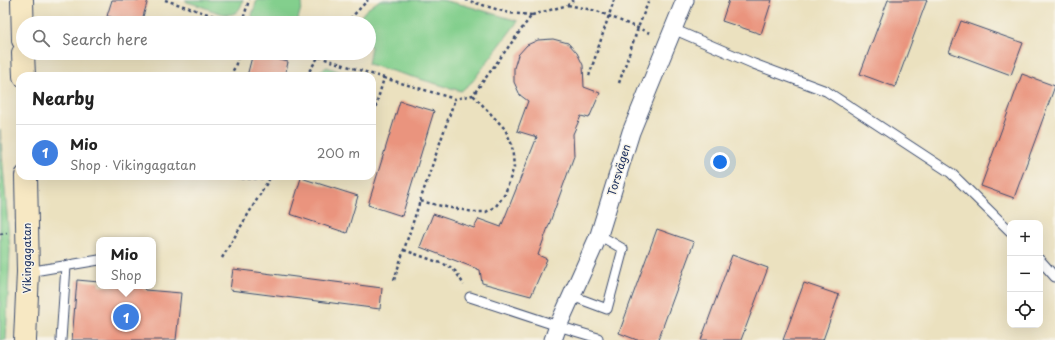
<!DOCTYPE html>
<meta charset="utf-8">
<style>
:root{--surface:#fff;--page:#f2f2f2;--text:#222;--muted:#767676;--line:#e0e0e0;--accent:#1a73e8}
body{margin:0;font-family:"Playpen Sans",sans-serif;background:var(--page);color:var(--text)}
.controls{position:absolute;right:12px;bottom:12px;display:grid;overflow:hidden;border-radius:8px;box-shadow:0 4px 16px #0002}
.controls button{width:36px;height:36px;display:grid;place-items:center;padding:0;border:0;border-bottom:1px solid var(--line);background:var(--surface);color:var(--text);font:20px sans-serif}
.you{position:absolute;left:720px;top:162px;width:14px;height:14px;margin:-10px;border:3px solid #fff;border-radius:50%;background:#1a73e8;box-shadow:0 0 0 6px #1a73e833}
.badge{display:grid;place-items:center;width:26px;height:26px;border-radius:50%;background:var(--accent);color:#fff;font-size:13px;font-weight:700}
.pin{position:absolute;translate:-50% -50%;border:2px solid #fff;box-shadow:0 1px 4px #0006}
.popup{position:absolute;left:96px;top:237px;width:60px;height:52px;box-sizing:border-box;display:grid;place-content:center;border-radius:8px;background:var(--surface);filter:drop-shadow(0 1px 3px #0005);font-size:13px;white-space:nowrap;color:var(--muted)}
.popup b{font-size:15px;color:var(--text)}
.popup::after{content:'';position:absolute;left:50%;top:100%;margin-left:-8px;border:8px solid transparent;border-top-color:var(--surface)}
.list{margin:0;padding:0;list-style:none}
h2{display:flex;justify-content:space-between;align-items:center;height:52px;margin:0;padding:0 16px;font-size:17px}
h2 small{font-size:13px;font-weight:400;color:var(--muted)}
.list li{display:grid;grid-template-columns:26px 1fr auto;gap:12px;align-items:center;box-sizing:border-box;height:56px;padding:0 16px;border-top:1px solid var(--line)}
.list b{display:block;font-size:15px;white-space:nowrap}
.list p{margin:0;font-size:13px;white-space:nowrap;color:var(--muted)}
.list em{font-size:13px;font-style:normal;color:var(--muted)}
.icon{flex:none;width:22px;height:22px;fill:none;stroke:currentColor;stroke-width:2;stroke-linecap:round;stroke-linejoin:round}
.map{position:relative;flex:none;width:1055px;height:340px;overflow:hidden}
.search{position:absolute;background:var(--surface);box-shadow:0 4px 16px #0002;left:16px;top:16px;width:360px;height:44px;display:flex;align-items:center;gap:10px;box-sizing:border-box;padding:0 14px;border-radius:22px;color:var(--muted);font-size:15px}
.panel{position:absolute;background:var(--surface);box-shadow:0 4px 16px #0002;left:16px;top:72px;width:360px;height:108px;border-radius:12px}
.map>svg:first-child{display:block}
</style>
<div class="map">
<svg width="1055" height="340" viewBox="0 0 1055 340">
<rect width="100%" height="100%" fill="#f7f3e8"/>
<filter id="ink" filterUnits="userSpaceOnUse"><feTurbulence type="fractalNoise" baseFrequency=".025" numOctaves="2"/><feDisplacementMap in="SourceGraphic" scale="8" xChannelSelector="R" yChannelSelector="G"/><feConvolveMatrix kernelMatrix="1 2 1 2 8 2 1 2 1" color-interpolation-filters="sRGB"/></filter>
<filter id="wash" filterUnits="userSpaceOnUse"><feTurbulence type="fractalNoise" baseFrequency=".012" numOctaves="4" result="noise"/><feDisplacementMap in="SourceGraphic" scale="16" xChannelSelector="R" yChannelSelector="G"/><feGaussianBlur stdDeviation="0.9" result="paint"/><feColorMatrix in="noise" values="0 0 0 0 0 0 0 0 0 0 0 0 0 0 0 0 0 1.4 0 .05"/><feComposite in="paint" operator="in"/></filter>
<g filter="url(#wash)">
<rect width="100%" height="100%" fill="#ebe1bf"/>
<path fill="#83cf8d" stroke="#4f7f76" d="M185 0H243C238 20 225 15 211 10 203 7 195 4 187 2Z
M257 0H303L297 23H254L252 15Z
M380 0H441L464 5 518 21 472 82 461 91 368 64 371 46 369 45V23H355L366 10Z
M327 67 352 76H316L318 72Z
M0 130 10 250 6 340H0Z"/>
<g id="blocks">
<path fill="#ea947e" d="M112 0H148L141 23H131L107 16Z
M729 0H772L761 34 722 21Z
M888 0H927L895 87 860 74Z
M961 21 1023 43 1011 75 949 52Z
M553 39 568 43 577 53 583 65 584 87 600 93 589 118 581 116 573 134 574 156 538 255 547 259 531 296 482 283 480 270 420 247 433 214 474 228 479 219 501 227 537 137 517 131 528 101 520 95 514 82V68L518 55 527 45 538 40Z
M253 53 288 62 285 76H247Z
M1022 74 1055 86 1014 198 981 186Z
M400 101 434 111 402 216 368 205Z
M301 178 358 196 347 233 290 214Z
M657 229 694 242 658 340H637L619 333Z
M732 255 768 268 741 340H701Z
M233 269 382 288 380 309 230 290Z
M77 280 99 282V286H142L145 290 181 293 176 340H72Z
M804 283 839 295 823 340H783Z"/>
</g>
</g>
<g filter="url(#ink)">
<use href="#blocks" fill-opacity="0" stroke="#3a4a6d" stroke-width="1"/>
<g fill="none" stroke-linecap="round" stroke-linejoin="round">
<g stroke="#3a4a6d" stroke-width="11">
<path id="lane" d="M673 29 754 64 826 91 951 173 1010 231
M1040 260 1055 277
M28 272 99 260
M572 296 607 309 623 249 599 235
M470 297 558 326 598 338
M61 340 66 266"/>
</g>
<g stroke="#3a4a6d" stroke-width="19">
<path id="street" d="M553 340 558 326 599 235 631 132 685 0"/>
</g>
<g stroke="#3a4a6d" stroke-width="24">
<path id="secondary" d="M22 0 23 40
M23 53 24 76
M25 340 28 272 26 176"/>
</g>
<path stroke="#3a4a6d" stroke-width="2.5" stroke-dasharray="3 3" stroke-linecap="butt" d="M165 0 235 23
M568 5 597 11 652 34
M532 15 568 5 573 0
M242 23 249 0
M346 23 368 0
M319 57 384 78 372 119
M230 76 235 67 239 53
M306 76 321 53
M589 76 614 0
M384 78 455 99 473 95 532 15 509 13 466 0
M619 83 638 28 649 0
M230 176C241 180 258 178 270 178
M420 201 455 99
M0 234 7 233
M404 250 449 266 456 272 464 285
M222 258 271 176
M394 280 420 201 446 207 474 212H486L496 206 505 194 514 167 512 145 505 129 473 95"/>
<use href="#lane" stroke="#fff" stroke-width="9"/>
<use href="#street" stroke="#fff" stroke-width="17"/>
<use href="#secondary" stroke="#f7e8c3" stroke-width="22"/>
</g>
</g>
<g text-anchor="middle" stroke-width="3" stroke-linejoin="round" paint-order="stroke">
<g font-size="11" fill="#1b2f5e" stroke="#f7f3e8">
<text transform="translate(619 170) rotate(-73)" y="4">Torsvägen</text>
<text transform="translate(27 258) rotate(-90)" y="4">Vikingagatan</text>
</g>
</g>
</svg>
<div class="controls">
<button>+</button>
<button>−</button>
<button><svg class="icon" aria-label="locate" viewBox="0 0 24 24"><circle cx="12" cy="12" r="6"/><path d="M12 2v4M12 18v4M2 12h4M18 12h4"/></svg></button>
</div>
<div class="you"></div>
<div class="pin badge" style="left:126px;top:317px;background:#3f7fe0">1</div>
<div class="popup"><b>Mio</b>Shop</div>
<div class="search"><svg class="icon" aria-label="search" viewBox="0 0 24 24"><circle cx="10" cy="10" r="6"/><path d="M15 15l6 6"/></svg>Search here</div>
<section class="panel">
<h2>Nearby<small></small></h2>
<ul class="list">
<li><span class="badge" style="background:#3f7fe0">1</span><div><b>Mio</b><p>Shop · Vikingagatan</p></div><em>200 m</em></li>
</ul>
</section>
</div>
